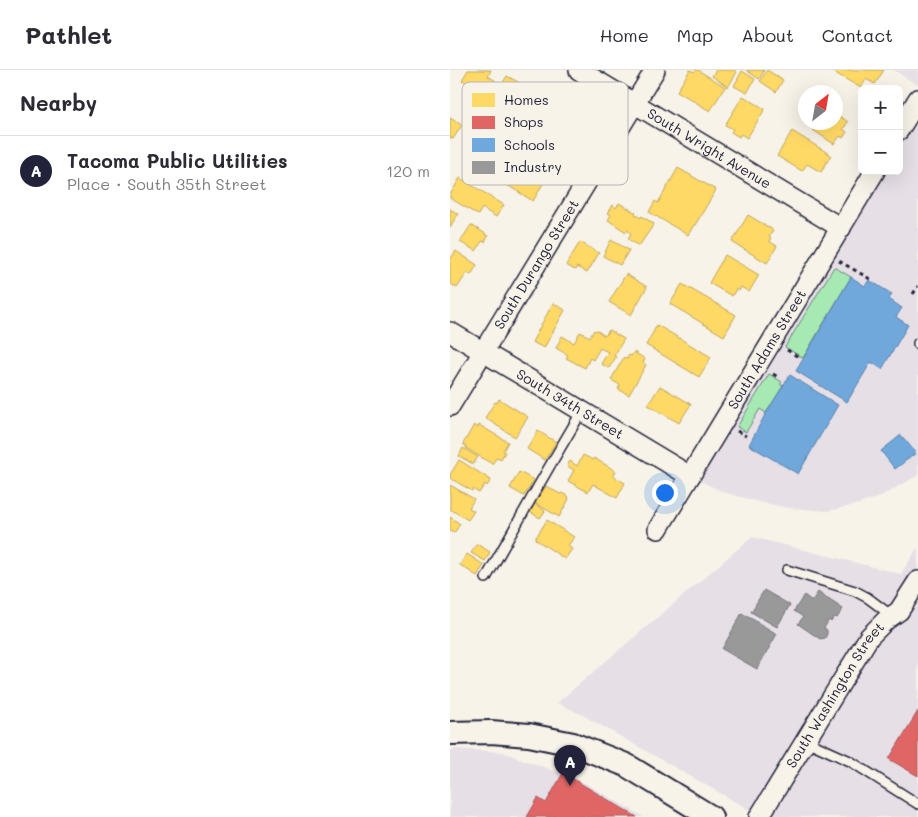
<!DOCTYPE html>
<meta charset="utf-8">
<style>
:root{--surface:#fff;--page:#f7f7f7;--text:#2b2b33;--muted:#7c7c81;--line:#e1e1e2;--accent:#22223b}
body{margin:0;font-family:Mali,sans-serif;background:var(--page);color:var(--text)}
.controls{position:absolute;right:15px;top:15px;display:grid;overflow:hidden;border-radius:8px;box-shadow:0 5px 20px #0002}
.controls button{width:45px;height:45px;display:grid;place-items:center;padding:0;border:0;border-bottom:1px solid var(--line);background:var(--surface);color:var(--text);font:25px sans-serif}
.compass{position:absolute;left:348px;top:15px;width:45px;height:45px;border-radius:50%;background:var(--surface);box-shadow:0 5px 20px #0002;rotate:31deg}
.you{position:absolute;left:214px;top:422px;width:18px;height:18px;margin:-12px;border:4px solid #fff;border-radius:50%;background:#1a73e8;box-shadow:0 0 0 8px #1a73e833}
.badge{display:grid;place-items:center;width:32px;height:32px;border-radius:50%;background:var(--accent);color:#fff;font-size:16px;font-weight:700}
.pin{position:absolute;translate:-50% -41px;filter:drop-shadow(0 1px 2px #0008)}
.pin::after{content:'';position:absolute;top:26px;width:18px;height:15px;background:inherit;clip-path:polygon(0 0,100% 0,50% 100%)}
.list{margin:0;padding:0;list-style:none}
h2{display:flex;justify-content:space-between;align-items:center;height:65px;margin:0;padding:0 20px;font-size:21px}
h2 small{font-size:16px;font-weight:400;color:var(--muted)}
.list li{display:grid;grid-template-columns:32px 1fr auto;gap:15px;align-items:center;box-sizing:border-box;height:70px;padding:0 20px;border-top:1px solid var(--line)}
.list b{display:block;font-size:19px;white-space:nowrap}
.list p{margin:0;font-size:16px;white-space:nowrap;color:var(--muted)}
.list em{font-size:16px;font-style:normal;color:var(--muted)}
.map{position:relative;flex:none;width:468px;height:747px;overflow:hidden}
header{display:flex;align-items:center;gap:30px;box-sizing:border-box;height:70px;padding:0 25px;background:var(--surface);border-bottom:1px solid var(--line)}
header strong{font-size:24px}
nav{display:flex;gap:28px;margin-inline-start:auto;font-size:18px}
main{display:flex}
aside{flex:1;background:var(--surface)}
.map>svg:first-child{display:block}
</style>
<header>
<strong>Pathlet</strong>
<nav><a>Home</a><a>Map</a><a>About</a><a>Contact</a></nav>
</header>
<main>
<aside>
<h2>Nearby<small></small></h2>
<ul class="list">
<li><span class="badge">A</span><div><b>Tacoma Public Utilities</b><p>Place · South 35th Street</p></div><em>120 m</em></li>
</ul>
</aside>
<div class="map">
<svg width="468" height="747" viewBox="0 0 468 747">
<rect width="100%" height="100%" fill="#f7f3e8"/>
<filter id="ink" filterUnits="userSpaceOnUse"><feTurbulence type="fractalNoise" baseFrequency=".02" numOctaves="2"/><feDisplacementMap in="SourceGraphic" scale="10" xChannelSelector="R" yChannelSelector="G"/><feConvolveMatrix kernelMatrix="1 2 1 2 8 2 1 2 1" color-interpolation-filters="sRGB"/></filter>
<g filter="url(#ink)">
<path fill="#e6dfe6" d="M443 0H468V15L450 4Z
M468 29V405L458 411 429 427 409 434 378 441 340 438 309 432 273 422 240 406 425 101H449V60Z
M302 467 451 504 468 477V747H312L131 644 107 633Z
M7 679 52 682 129 710 194 747H0V680Z"/>
<path fill="#a7e9b3" stroke="#648677" d="M384 197 401 207 353 288 335 277Z
M319 304 332 312 330 314 333 316 316 343 310 339 296 362 287 357Z"/>
<path fill="#ffd966" stroke="#bda259" d="M18 0H41L38 6 46 11 38 25 12 10Z
M240 0 244 2 246 0H248L275 17 260 41 227 21Z
M266 0H284L287 2 278 17 262 6Z
M296 0H313L314 1 309 9Z
M317 0 333 10 326 22 310 11Z
M380 0H434L425 14 416 9 411 18Z
M292 1 305 9 297 23 284 16Z
M57 6 79 18 68 37 46 24Z
M293 26 315 39 297 68 291 64 289 67 281 62 283 59 275 55Z
M386 44 398 52 393 59 397 62 393 68 390 66 384 74 363 60 367 52H386Z
M0 48 12 55 3 69 0 68Z
M342 61 381 85 371 102 357 94 352 101 327 86Z
M60 91 94 112 83 131 44 107 48 100 52 102Z
M228 98 266 120 245 155H244L238 165 199 142 205 131 208 133Z
M10 108 54 135 46 147 32 138 28 145 0 128V125Z
M169 133 186 143 185 144 191 148 192 146 204 154 189 176 178 169 181 163 177 160 176 162 158 150 161 145 158 143 163 135 166 138Z
M0 139 8 144 0 157Z
M298 145 323 160 319 167 321 168 319 171 327 176 317 193 282 172Z
M21 155 36 164 35 165 38 166 35 172 32 171 26 181 10 172Z
M161 170 179 180 170 195 153 186Z
M130 172 149 183 137 203 127 197 125 200 116 195Z
M6 181 27 195 21 205 17 203 7 218 0 213V190Z
M275 185 309 205 299 222 291 217 289 221 286 219 282 226 259 213Z
M176 204 197 217 181 245 159 232Z
M232 214 286 245 274 266 220 234Z
M103 233 115 240 94 278 82 272Z
M207 255 261 287 249 307 196 275Z
M144 260 145 261 146 260 155 266 159 260 174 269 164 286 166 287 159 298 151 294 158 282 150 278 143 290 140 288 135 298 116 288 118 285 106 278 112 266 124 273 130 262 140 267Z
M184 282 195 289 193 293 196 295 179 325 168 319 170 315 161 310 174 287 177 289 179 285 181 286Z
M210 316 241 334 229 353 198 335Z
M49 329 78 347 65 367 35 348 45 332 47 333Z
M24 355 28 358 29 355 58 372 53 381 55 382 51 389 47 387 42 394 16 378V376L13 374Z
M88 361 106 372 95 390 77 379Z
M13 378 28 387 23 394 9 386Z
M133 385 143 390 144 388 166 401 163 406 175 413 167 428 143 414 138 422 118 411 124 400 117 396 120 391 127 396Z
M9 390 41 410 37 416 35 414 29 423 23 419 22 421 0 408V405Z
M69 402 84 410 74 426 60 418Z
M0 415 24 429 19 438 24 441 18 450 0 439Z
M96 416 110 424 112 423 119 427 118 428 119 429 109 447 85 433Z
M85 434 95 441 90 448 80 442Z
M0 447 10 454 4 463 0 461Z
M97 450 124 467 118 476 122 479 115 489 85 469Z
M27 474 40 482 35 491 21 483Z
M17 484 34 495 27 506 10 495Z"/>
<path fill="#e06666" stroke="#a75259" d="M468 641V706L439 689Z
M113 703 187 747H77L88 728 96 733Z"/>
<path fill="#6fa8dc" stroke="#5880ac" d="M401 207 415 216 419 210 442 224 439 229 452 238 446 247 458 255 432 299 421 292 397 332 346 301Z
M340 305 388 335 348 404 299 375 316 343Z
M451 365 466 383 445 399 431 381Z"/>
<path fill="#999" stroke="#75757d" d="M314 520 340 535 327 557 301 542Z
M368 522 393 539 387 548 384 547 381 552 379 550 374 558 377 560V564L375 568 370 569 348 554 353 547 344 541 354 525 362 531Z
M292 543 327 564 307 599 272 579Z"/>
<g fill="none" stroke-linecap="round" stroke-linejoin="round">
<g stroke="#22223b" stroke-width="12">
<path id="service" d="M468 274V273
M337 500 405 521 418 528 442 546
M36 508 98 399 132 341
M356 671 400 691 468 734"/>
</g>
<g stroke="#22223b" stroke-width="22">
<g id="minor">
<path id="s1" d="M129 0 391 158"/>
<path d="M449 60 468 29"/>
<path id="s2" d="M0 262 240 406"/>
<path id="s3" d="M0 336 205 0"/>
<path id="s4" d="M208 459 425 101"/>
<path id="s5" d="M309 747 419 567 436 550 449 541 468 511"/>
</g>
</g>
<g stroke="#22223b" stroke-width="26">
<path id="tertiary" d="M0 663 41 662 79 665 123 674 176 695 261 747"/>
</g>
<path stroke="#22223b" stroke-width="3" stroke-dasharray="4 4" stroke-linecap="butt" d="M389 191 420 209
M463 224 468 216
M337 280 350 288
M323 304 330 308
M287 361 296 366"/>
<use href="#service" stroke="#f7f3e8" stroke-width="9"/>
<use href="#minor" stroke="#f7f3e8" stroke-width="19"/>
<use href="#tertiary" stroke="#f7f3e8" stroke-width="22"/>
</g>
</g>
<g text-anchor="middle" stroke-width="5" stroke-linejoin="round" paint-order="stroke">
<g font-size="14" fill="#22223b" stroke="#f7f3e8">
<text dy="5" stroke="none"><textPath href="#s1" startOffset="152">South Wright Avenue</textPath></text>
<text dy="5" stroke="none"><textPath href="#s3" startOffset="166">South Durango Street</textPath></text>
<text dy="5" stroke="none"><textPath href="#s4" startOffset="210">South Adams Street</textPath></text>
<text dy="5" stroke="none"><textPath href="#s2" startOffset="140">South 34th Street</textPath></text>
<text dy="5" stroke="none"><textPath href="#s5" startOffset="144">South Washington Street</textPath></text>
</g>
</g>
<rect x="12" y="12" width="166" height="103" rx="8" fill="#f7f3e8" stroke="#b7b4b4" stroke-width="1"/>
<rect x="22" y="23" width="23" height="14" fill="#ffd966"/>
<rect x="22" y="46" width="23" height="13" fill="#e06666"/>
<rect x="22" y="68" width="23" height="14" fill="#6fa8dc"/>
<rect x="22" y="91" width="23" height="13" fill="#999"/>
<g font-size="14" fill="#22223b">
<text x="54" y="35">Homes</text>
<text x="54" y="57">Shops</text>
<text x="54" y="80">Schools</text>
<text x="54" y="102">Industry</text>
</g>
</svg>
<div class="controls">
<button>+</button>
<button>−</button>
</div>
<svg class="compass" viewBox="-18 -18 36 36"><path d="M0-13l5 13h-10z" fill="#e53935"/><path d="M0 13l5-13h-10z" fill="#7c7c81"/></svg>
<div class="you"></div>
<div class="pin badge" style="left:120px;top:716px">A</div>
</div>
</main>
